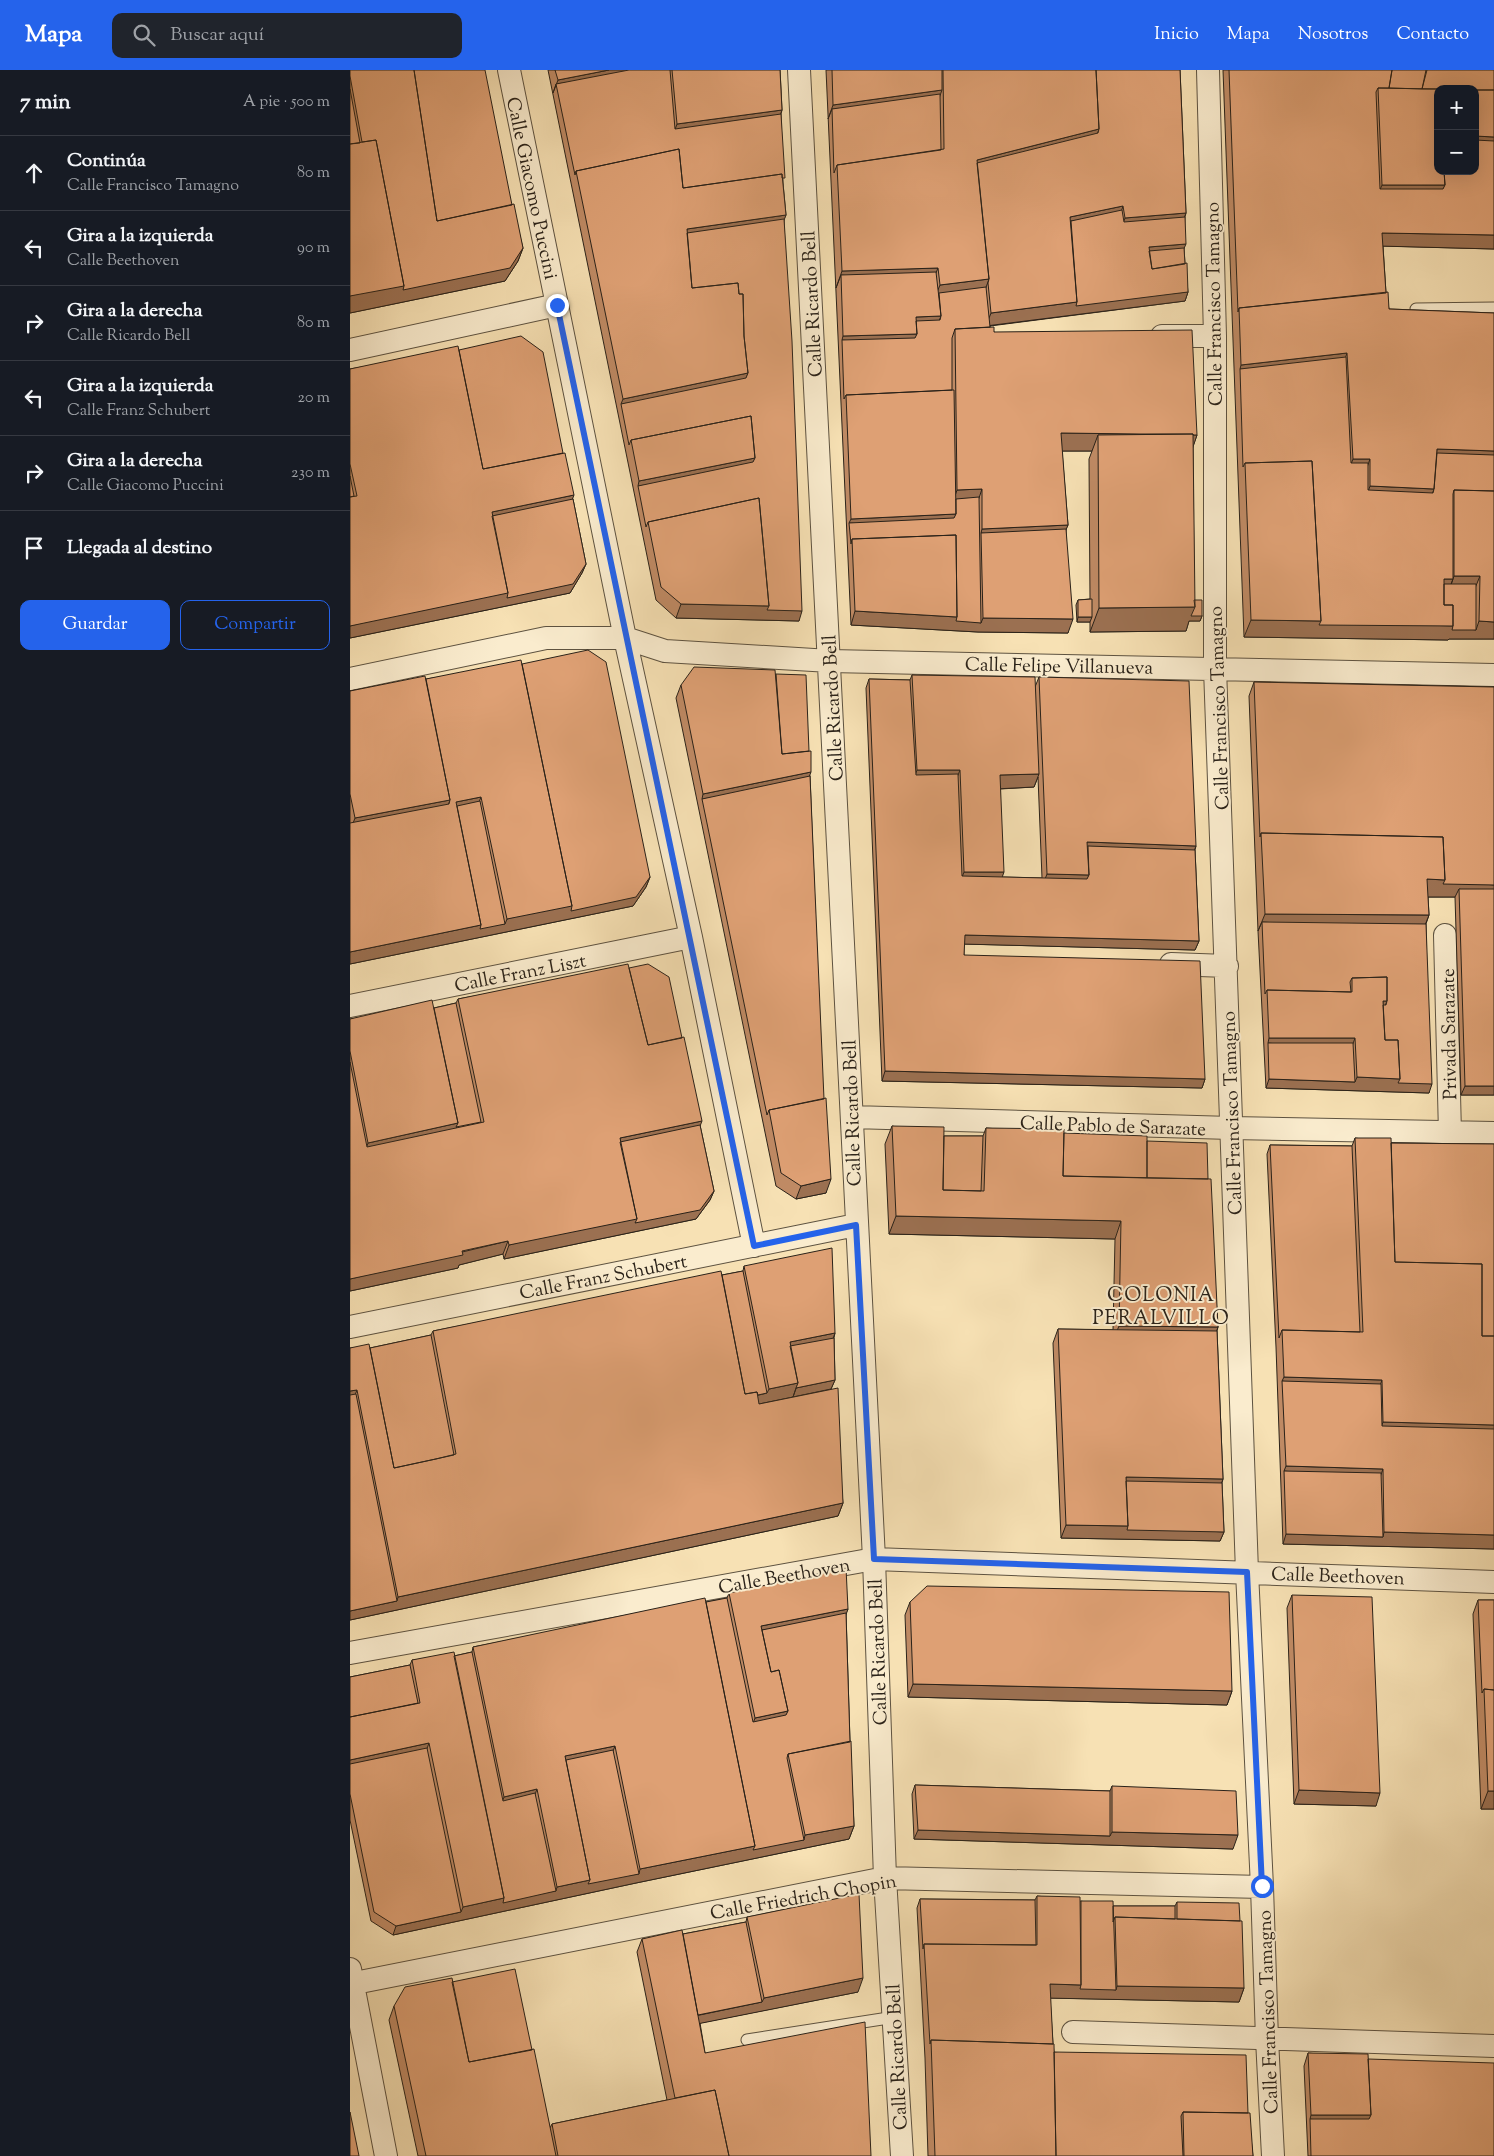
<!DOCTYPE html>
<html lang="es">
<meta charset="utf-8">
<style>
:root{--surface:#171b24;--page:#20242c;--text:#f1f3f6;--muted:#9ea1a6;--line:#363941;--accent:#2563eb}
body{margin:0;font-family:"Sorts Mill Goudy",serif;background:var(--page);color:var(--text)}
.controls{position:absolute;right:15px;top:15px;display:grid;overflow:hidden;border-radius:10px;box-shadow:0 5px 20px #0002}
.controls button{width:45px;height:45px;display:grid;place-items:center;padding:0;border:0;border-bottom:1px solid var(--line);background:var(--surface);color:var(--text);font:25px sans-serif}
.stop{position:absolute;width:15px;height:15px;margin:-11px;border:4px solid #2563eb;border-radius:50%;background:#fff}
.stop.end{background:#2563eb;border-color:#fff;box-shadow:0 1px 5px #0008}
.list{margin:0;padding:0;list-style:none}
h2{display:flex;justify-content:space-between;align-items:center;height:65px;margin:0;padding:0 20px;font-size:21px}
h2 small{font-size:16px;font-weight:400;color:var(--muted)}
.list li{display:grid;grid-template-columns:32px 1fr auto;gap:15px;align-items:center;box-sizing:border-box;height:75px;padding:0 20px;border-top:1px solid var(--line)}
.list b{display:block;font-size:19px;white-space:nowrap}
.list p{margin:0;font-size:16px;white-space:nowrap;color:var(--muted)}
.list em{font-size:16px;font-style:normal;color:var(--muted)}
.actions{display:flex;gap:10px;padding:15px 20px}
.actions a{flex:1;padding:11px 0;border:1px solid var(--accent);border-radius:10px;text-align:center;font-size:18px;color:var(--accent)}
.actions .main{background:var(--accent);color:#fff}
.icon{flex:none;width:28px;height:28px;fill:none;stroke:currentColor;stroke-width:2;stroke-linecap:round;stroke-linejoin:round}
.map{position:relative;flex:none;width:1144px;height:2086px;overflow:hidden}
header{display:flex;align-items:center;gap:30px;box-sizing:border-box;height:70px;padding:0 25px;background:var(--accent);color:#fff}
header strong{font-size:24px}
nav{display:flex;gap:28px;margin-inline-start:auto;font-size:18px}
.search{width:350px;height:45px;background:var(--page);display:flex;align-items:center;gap:12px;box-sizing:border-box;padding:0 18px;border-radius:10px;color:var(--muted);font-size:19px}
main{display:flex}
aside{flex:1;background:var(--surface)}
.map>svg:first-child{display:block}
</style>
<header>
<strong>Mapa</strong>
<div class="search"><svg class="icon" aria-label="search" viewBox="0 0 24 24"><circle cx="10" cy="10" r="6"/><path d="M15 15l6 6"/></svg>Buscar aquí</div>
<nav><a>Inicio</a><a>Mapa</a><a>Nosotros</a><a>Contacto</a></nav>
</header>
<main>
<aside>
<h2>7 min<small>A pie · 500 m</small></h2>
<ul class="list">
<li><svg class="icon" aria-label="ahead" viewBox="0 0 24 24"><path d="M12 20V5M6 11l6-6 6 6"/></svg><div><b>Continúa</b><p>Calle Francisco Tamagno</p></div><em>80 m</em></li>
<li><svg class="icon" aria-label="left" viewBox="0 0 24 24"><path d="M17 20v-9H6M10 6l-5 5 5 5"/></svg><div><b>Gira a la izquierda</b><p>Calle Beethoven</p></div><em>90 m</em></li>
<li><svg class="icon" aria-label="right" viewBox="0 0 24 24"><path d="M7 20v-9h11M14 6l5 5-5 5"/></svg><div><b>Gira a la derecha</b><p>Calle Ricardo Bell</p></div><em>80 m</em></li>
<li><svg class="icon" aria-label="left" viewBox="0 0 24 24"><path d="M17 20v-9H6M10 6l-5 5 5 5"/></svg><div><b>Gira a la izquierda</b><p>Calle Franz Schubert</p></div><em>20 m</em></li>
<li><svg class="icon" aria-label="right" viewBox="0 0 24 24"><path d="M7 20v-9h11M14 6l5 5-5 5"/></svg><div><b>Gira a la derecha</b><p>Calle Giacomo Puccini</p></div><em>230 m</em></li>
<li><svg class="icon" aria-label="arrive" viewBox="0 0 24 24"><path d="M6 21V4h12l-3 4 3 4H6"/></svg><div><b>Llegada al destino</b></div></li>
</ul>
<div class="actions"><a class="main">Guardar</a><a>Compartir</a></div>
</aside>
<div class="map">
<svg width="1144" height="2086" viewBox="0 0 1144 2086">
<rect width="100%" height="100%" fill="#f7e1b4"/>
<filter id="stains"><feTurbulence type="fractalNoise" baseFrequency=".004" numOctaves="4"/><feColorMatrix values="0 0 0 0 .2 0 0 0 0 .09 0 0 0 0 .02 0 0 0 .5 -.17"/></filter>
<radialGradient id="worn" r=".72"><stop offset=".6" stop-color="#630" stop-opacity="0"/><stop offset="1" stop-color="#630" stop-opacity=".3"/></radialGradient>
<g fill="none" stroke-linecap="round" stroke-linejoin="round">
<g stroke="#5d5240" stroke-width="13">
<path id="lane" d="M1066 239 1144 238
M397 1970 545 1947"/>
</g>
<g stroke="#5d5240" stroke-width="24">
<path id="street" d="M159 0 275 568 341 867 404 1176
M449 0 524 1489 535 1808 552 2086
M858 0 865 266V598L897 1502 912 1817 917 1969 923 2086
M812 266H865
M0 280 207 235
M0 609 196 568H275L315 581 480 591 1144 605
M1095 865 1100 1063
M821 894 877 896
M0 936 341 867
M502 1047 881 1058 1144 1063
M0 1257 506 1155
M0 1583 524 1489 1144 1512
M0 1899 36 2086
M0 1914 535 1808 912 1817
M723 1962 1144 1976"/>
</g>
<use href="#lane" stroke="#faecce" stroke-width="11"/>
<use href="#street" stroke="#faecce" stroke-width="22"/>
</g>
<path fill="#bf8a64" stroke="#2a2219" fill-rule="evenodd" d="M0 0 162 135 173 178 168 191 155 211 0 243Z
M198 0H430L432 40 431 44 433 113 436 145 434 149 449 551 326 548 306 530Z
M476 0H830L836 143 835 147 834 178 835 194 838 222 835 231 640 256V257L644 262 847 365 843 376 844 530 852 546 850 551H839L836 561 740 562V552H727L726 535 728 530 740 529 739 389 742 381H712L718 455 716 459 718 563 628 562 501 555Z
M873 0H1144V179L1033 176 1036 223 1039 239 1144 243V569H1099L1098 570 894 567Z
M109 280 223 429 236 494 232 503 220 523 0 568V299Z
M172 594 300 807 296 817 283 836 0 894V621Z
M426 604 460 706 476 1123 446 1129 426 1116 326 628 331 615Z
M562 605 685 617 689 607 846 776 845 780 849 871 845 880 614 874V885L855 1009 852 1018 532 1011 516 618 519 609 560 610ZM688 707 692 808 652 807 650 719 684 717Z
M904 612 1144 617V1025H1111L1105 827H1078L1079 845 1076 854 1079 1023 916 1018 908 861 899 626Z
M279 898 350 1055 364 1121 360 1130 346 1149 154 1189 153 1184 109 1195 108 1198 0 1221V949L84 938 106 933 108 929Z
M542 1056 594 1066H633L636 1058 797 1071 858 1109 868 1257 867 1261 873 1409 872 1413 874 1462 870 1471 711 1468 703 1273 708 1259 763 1260 765 1169 539 1164 535 1074Z
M1005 1068 1041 1073 1144 1074V1479L933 1474 926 1277 917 1084 920 1075 1002 1076Z
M394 1196 485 1263 484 1268 485 1310 481 1319 493 1433 488 1446 0 1550V1278H20L81 1265 83 1261 393 1201Z
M379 1523 498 1539 496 1543 500 1672 504 1756 499 1769 286 1813 43 1865 21 1851 0 1750V1607L60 1595 62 1590 104 1586 122 1582 123 1577 377 1528Z
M942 1525 1026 1736 944 1734 937 1538Z
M1128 1530H1144V1739H1131L1123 1544Z
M560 1532 882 1621 877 1635 558 1627 555 1545Z
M565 1715 760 1721 762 1716 883 1779 564 1769 562 1724Z
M687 1826 730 1831 763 1836H825L827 1832 894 1918 889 1932 700 1928 703 1974 704 1982 898 2043 903 2086H578L575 1988 567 1838 570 1829 685 1830Z
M397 1847 508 1922 350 1953 355 1983 521 2086H68L39 1950 44 1936 102 1912 182 1980 200 2058 202 2054 317 2030 287 1882 292 1869 333 1864 396 1852Z
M958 1983 1018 1989 1144 2086H958L954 1996Z"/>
<path fill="#9b7051" stroke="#2a2219" d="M259 0H316L206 14 203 23 208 10Z
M592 20 587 34 482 39 478 49 483 35Z
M432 40 427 54 322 68 327 54Z
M749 59 743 77 626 94 627 90Z
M1125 66 1144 67V84H1125Z
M1032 115H1095L1088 133 1025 132Z
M773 136 769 149 719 151 720 147Z
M836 143 831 156 770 161 775 148Z
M436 145 431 158 336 172 337 159Z
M1032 163 1144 165V179L1028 176Z
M836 174 832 183 797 181 799 177Z
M173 178 168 191 155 211 0 243V226Z
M588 198 581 215 491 205 486 218 492 201Z
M639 209 633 226 583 232 590 215Z
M838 222 835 231 636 256 641 243 727 232Z
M591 246 586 259 564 251 566 247Z
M567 264 562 278 492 270 493 266Z
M997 283 991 301 890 299 891 295Z
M398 303 393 317 271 334 273 329Z
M711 363 847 365 841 383 748 365 742 381H705Z
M1087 379 1144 381V399L1085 396Z
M405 388 400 401 288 416 289 411Z
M1003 389H1020L1014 406 996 407Z
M1020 416 1084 419 1078 437 1014 434Z
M632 419 626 437 604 429 607 420Z
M224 425 219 438 140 446 142 442Z
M606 444 601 458 499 453 501 449Z
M718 455 711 472 631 463 632 459Z
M236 494 232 503 220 523 0 568V556Z
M1104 506H1130L1123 523H1098Z
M1094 509H1103L1098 523 1092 514Z
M331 534 419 536 452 541 449 551 326 548Z
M845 537 852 546 850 551H839L836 561 740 562 749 538Z
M505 541 607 547 631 553 633 548 723 549 718 563 628 562 501 555Z
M728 547H742L740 552H727Z
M901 550 971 551 1103 556 1126 560 1129 551 1144 552V569H1099L1098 570 894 567Z
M567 700H610L605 713 562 714Z
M461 702 456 715 352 729 353 724Z
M689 704 684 717 645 719 650 705Z
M131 727 126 740 105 737 106 732Z
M100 730 94 748 2 756 5 748Z
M737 772 846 776 841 789 736 776Z
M614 802H654L649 816 609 815Z
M697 804 739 805 734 818 692 817Z
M300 807 296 817 283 836 0 894V882L131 855 155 854 157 849Z
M1077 809 1095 810 1144 815V828L1109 819 1105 827H1071Z
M915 844 1079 845 1072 863 912 852 908 861Z
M615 865 849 871 845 880 611 874Z
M1033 931H1037L1032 944Z
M919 968H1005L1000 982 918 973Z
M535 1001 855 1009 852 1018 532 1011Z
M1007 1007 1050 1009 1082 1014 1079 1023 916 1018 919 1009 1005 1012Z
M1115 1016H1144V1025H1111Z
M352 1051 347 1064 270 1081V1068Z
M108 1053 105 1062 12 1090 18 1073Z
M481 1109 476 1123 446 1129 451 1116Z
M364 1121 360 1130 346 1149 154 1189 159 1175Z
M546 1146 771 1151 765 1169 539 1164Z
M158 1171 153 1184 109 1195 108 1198 0 1221V1209Z
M769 1256 868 1257 862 1274 762 1273Z
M485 1263 480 1277 440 1285V1272Z
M934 1307 1032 1310 1026 1328 932 1311Z
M485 1310 481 1319 443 1327 446 1318Z
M448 1313 443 1327 390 1338 393 1329 417 1323 419 1319Z
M7 1320 2 1333 0 1334V1321Z
M1033 1352 1144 1355V1373L1027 1370Z
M936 1396 1033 1399 1028 1413 934 1401Z
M776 1407 873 1409 868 1423 775 1421Z
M493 1433 488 1446 0 1550V1541L47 1531 48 1527Z
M716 1455 778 1456 874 1462 870 1471 711 1468Z
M1034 1462 1144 1465V1479L933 1474 936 1464 1033 1467Z
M498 1539 493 1553 410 1560 411 1556Z
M563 1614 882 1621 877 1635 558 1627Z
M438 1641 433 1654 400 1662 405 1648Z
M79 1673 74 1687 0 1702V1690Z
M265 1676 260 1689 215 1698V1686Z
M187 1719 182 1733 149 1740 154 1727Z
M949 1720 1030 1723 1026 1736 944 1734Z
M1138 1721H1144V1739H1131Z
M504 1756 499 1769 286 1813 43 1865 46 1856 111 1842 113 1837 154 1828 206 1821 207 1817 240 1810 289 1804 290 1799 405 1776 454 1770 455 1765Z
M568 1760 760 1766 762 1762 888 1765 883 1779 564 1769Z
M513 1908 508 1922 342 1955 345 1946 412 1932 414 1928Z
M700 1914 731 1915 766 1920 767 1916 894 1918 889 1932 695 1928Z
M961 2045H1021L1016 2059 960 2049Z"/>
<path fill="#dea074" stroke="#2a2219" d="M0 0H64L87 151 164 134 173 178 160 198 53 220 54 216 26 70 12 72 0 6Z
M64 0H135L162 135 87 151Z
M205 0H259L208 10Z
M279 0H320L325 59 431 44 435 108H432V104L333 118 329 79 226 101 225 105 206 14Z
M322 0H430L432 40 327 54Z
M482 0H592V20L483 35Z
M593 0H746L749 59 627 90 639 209 590 215 588 198 492 201 487 95 594 79Z
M746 0H830L836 143 775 148 773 136 720 147 727 232 641 243 638 213 639 209 627 93 748 63 749 59Z
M879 0H1042L1039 18H1028L1026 22 1030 119H1093L1095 115 1094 101H1125V70L1144 71V165L1032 163 1036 223 889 238 888 242Z
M1042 0H1076L1072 19 1039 18Z
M1077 0H1144V20H1125V19H1072Z
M1028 18 1088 19V101H1094L1095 115H1032Z
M0 19 10 73 0 74Z
M1125 20H1144V67L1125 66Z
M590 24 591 80 487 95 484 103 482 39Z
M26 70 54 216 0 226V74Z
M329 79 333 118 432 104 436 145 337 159 342 218 388 213 389 224H393L394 266 398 303 273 329 226 101Z
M772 140 774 152 835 147 836 174 799 177 802 199 837 193 838 222 726 236 727 232 721 151Z
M434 149 442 271 452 541 417 540 419 536 409 428 298 452 296 457 288 416 403 392 405 388 401 346 281 370 279 375 271 334 396 308 398 303 394 266 393 224H389L388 213 342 218 337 163Z
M834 178 835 194 802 199 799 181Z
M586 202 591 246 566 247 567 264 493 266 491 205Z
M636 217 640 257 605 259 602 268V320L496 325 494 329 492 270 565 268 567 264 566 251 590 250 591 246 589 223Z
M1038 222 1039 239 1144 243V381L1087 379 1084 419 1020 416V389H1003L997 283 891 295 889 238Z
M644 257V262L842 260 847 365H843V364H790L711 363 718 455 632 459V419L607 420 605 259Z
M171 266 193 282 213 383 133 399 109 280Z
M108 276 133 399 215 383 224 425 142 442 158 523 0 556V427L7 426 0 394V299Z
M996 287 1001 393H1018V420L1083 423 1084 419 1087 383 1144 385V421L1104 420 1103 424V509H1094V535H1103V556L969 555 971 551 962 391 895 393 893 397 890 299Z
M604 320 606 444 501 449 496 325Z
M401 346 405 388 289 411 281 370Z
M843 364 845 537 749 538 748 365Z
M962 391 971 551 901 550 895 393Z
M0 406 4 426 0 427Z
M1104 420 1144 421V552L1129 551 1130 506H1104Z
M629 427 631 553 606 551 607 547 606 465 502 469 501 474 499 453 604 448 606 444V429Z
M409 428 419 536 331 534 311 517 298 452Z
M223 429 236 494 223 514 157 528 158 523 142 446Z
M716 459 723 549 633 548 631 463Z
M606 465 607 547 505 541 502 469Z
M1094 514H1126V560H1102L1103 556V535H1094Z
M742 529V547H728V530Z
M844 530H852V546H841L845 537Z
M238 580 256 592 300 807 286 827 221 841 222 836 172 594Z
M171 590 222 836 157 849 131 727 106 732 131 855 0 882V753L99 734 100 730 76 609Z
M344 597 425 600 432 684 461 681V702L353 724 331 615Z
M426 604 456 605 459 681 432 684Z
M562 605 685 607 689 704 650 705 654 802H614L610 700H567Z
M75 606 100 730 5 748 0 724V621Z
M689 607 839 611 846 776 737 772 739 805 697 804Z
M519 609 560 610 566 705 608 704 612 806 737 809 739 805 738 776 845 780 849 871 615 865 614 885 850 891 855 1009 535 1001Z
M904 612 1144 617V815L1093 814 1095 810 1093 767 911 763 910 767Z
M460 706 474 1029 419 1040 417 1045 352 729Z
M130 731 155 854 130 859 131 855 107 736Z
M911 763 1093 767 1095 810 1077 809 1079 845 915 844Z
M1109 819H1144V1016H1115Z
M912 852 1076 854 1082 1014 1048 1013 1050 1009 1048 970H1035L1033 935H1036L1037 931V907L1002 908 1000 912 1001 922 917 920 915 924Z
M278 894 298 975 334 967 352 1051 270 1068 287 1149 159 1175 158 1171 112 1181 113 1185 0 1209V992L17 1077 134 1052 108 929Z
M298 894 319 907 332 968 298 975 279 898Z
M1037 907V931H1033L1035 970H1048L1050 1009 1007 1007 1005 968H919L917 920 1002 922V908Z
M82 930 108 1053 18 1073 0 981V949Z
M106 933 131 1052 106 1057 108 1053 84 938Z
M918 973H1003L1005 1012 919 1009Z
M476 1028 481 1109 451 1116 431 1103 419 1040Z
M350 1055 364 1121 350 1140 285 1153 287 1149 270 1072Z
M542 1056 594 1057 593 1120 634 1121 636 1058 714 1059 713 1106 861 1109 868 1257 769 1256 771 1151 546 1146Z
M714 1063 797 1066V1108L713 1106Z
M594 1066H633L631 1121 593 1120Z
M1005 1068H1041L1045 1192 1132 1194V1266H1144V1355L1033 1352 1032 1310 934 1307 932 1260 1013 1262Z
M797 1071 857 1073 858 1109 797 1108Z
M1041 1073 1144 1074V1266H1132V1194L1045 1192Z
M920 1075 1002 1076 1010 1262 932 1260 929 1268Z
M482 1178 485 1263 440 1272 448 1313 419 1319 394 1196Z
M371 1201 395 1324 407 1322 409 1334 488 1318 493 1433 48 1527 7 1320 0 1321V1278L19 1274 44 1398 86 1389 106 1384 83 1261Z
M393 1201 417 1323 408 1325 407 1322 395 1324 372 1205Z
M708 1259 867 1261 873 1409 776 1407 778 1456 716 1455Z
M81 1265 104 1385 44 1398 20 1278Z
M484 1268 485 1310 446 1318 448 1313 440 1276Z
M932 1311 1031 1314 1032 1356 1144 1359V1465L1034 1462 1033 1399 936 1396Z
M6 1324 47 1531 0 1541V1325Z
M934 1401 1031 1403 1033 1467 936 1464Z
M776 1411 872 1413 874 1462 777 1460 778 1456Z
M496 1498 498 1539 411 1556 421 1602 429 1600 438 1641 405 1648 379 1523Z
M577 1516 879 1522 882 1621 563 1614 560 1532Z
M942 1525 1022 1527 1030 1723 949 1720Z
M355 1528 405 1776 290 1799 265 1676 215 1686 240 1810 207 1817 187 1719 154 1727 123 1577Z
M377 1528 403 1652 436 1645 438 1641 429 1600 421 1602 412 1560 496 1543 500 1672 438 1684 437 1688 454 1770 403 1780 405 1776 356 1532Z
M1128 1530H1144V1620L1134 1619 1132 1623Z
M104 1582 154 1828 113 1837 79 1673 0 1690V1647L70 1633 62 1590Z
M122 1582 153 1731 185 1723 206 1821 153 1833 154 1828 104 1586Z
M60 1595 68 1633 0 1647V1607Z
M1134 1619 1144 1620V1721H1138Z
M501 1671 504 1756 455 1765 438 1684Z
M77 1678 111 1842 46 1856 24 1842 0 1724V1694Z
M263 1680 289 1804 238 1814 240 1810 216 1690Z
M565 1715 760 1721V1766L568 1760Z
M762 1716 886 1721 888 1765 762 1762Z
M509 1824 513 1908 414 1928 397 1847Z
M687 1826 730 1827 731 1915 700 1914 703 1974 581 1970 580 1974 574 1874 687 1875Z
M570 1829 685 1830 686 1875 574 1874 573 1879Z
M731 1831H763L766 1920 730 1919 731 1915Z
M827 1832 889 1833 890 1851 827 1849Z
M763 1836H825V1849L765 1847 763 1852Z
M765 1847 892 1851 894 1918 767 1916Z
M396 1852 412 1932 348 1945 333 1864Z
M332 1860 355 1983 515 1952 521 2086H379L365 2020 325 2028 292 1869Z
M165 1899 182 1980 119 1992 102 1912Z
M102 1908 119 1992 184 1979 206 2086H76L44 1936 55 1917Z
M581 1970 704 1974 706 2086H585Z
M704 1982 896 1985 898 2043 833 2042 831 2046 833 2086H706Z
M958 1983 1018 1984 1021 2045H961Z
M1018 1989 1144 1993V2086H961L960 2049H1019L1021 2045Z
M365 2020 379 2086H208L202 2054Z
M0 2042 9 2086H0Z
M833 2042 900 2043 903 2086H834Z"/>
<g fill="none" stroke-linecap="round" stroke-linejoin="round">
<path stroke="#2563eb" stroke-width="6" d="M207 235C271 549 340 862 404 1176L506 1155 524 1489 897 1502 912 1816"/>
</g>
<g text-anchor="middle" stroke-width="4" stroke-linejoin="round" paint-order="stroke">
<g font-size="19" fill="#2a2219" stroke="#faecce">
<text transform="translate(183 118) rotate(78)" y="7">Calle Giacomo Puccini</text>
<text transform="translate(461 234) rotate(-93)" y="7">Calle Ricardo Bell</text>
<text transform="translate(863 234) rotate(-91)" y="7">Calle Francisco Tamagno</text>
<text transform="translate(709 595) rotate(1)" y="7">Calle Felipe Villanueva</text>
<text transform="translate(482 638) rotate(-93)" y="7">Calle Ricardo Bell</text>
<text transform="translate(868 638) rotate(-92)" y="7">Calle Francisco Tamagno</text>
<text transform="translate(170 902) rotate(-11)" y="7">Calle Franz Liszt</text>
<text transform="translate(1098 964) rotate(-91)" y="7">Privada Sarazate</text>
<text transform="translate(501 1043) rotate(-92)" y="7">Calle Ricardo Bell</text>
<text transform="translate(881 1043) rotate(-92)" y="7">Calle Francisco Tamagno</text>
<text transform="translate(763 1055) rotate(2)" y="7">Calle Pablo de Sarazate</text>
<text transform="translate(253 1206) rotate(-11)" y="7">Calle Franz Schubert</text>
<text transform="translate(434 1505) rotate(-10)" y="7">Calle Beethoven</text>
<text transform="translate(988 1505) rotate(2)" y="7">Calle Beethoven</text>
<text transform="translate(527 1582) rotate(-92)" y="7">Calle Ricardo Bell</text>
<text transform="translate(453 1826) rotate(-10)" y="7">Calle Friedrich Chopin</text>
<text transform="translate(917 1942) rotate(-92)" y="7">Calle Francisco Tamagno</text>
<text transform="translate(546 1987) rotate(-93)" y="7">Calle Ricardo Bell</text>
</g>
<g font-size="20" letter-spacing="1" fill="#2a2219" stroke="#faecce">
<text x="811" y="1231">COLONIA<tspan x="811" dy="23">PERALVILLO</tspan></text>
</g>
</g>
<rect width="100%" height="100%" filter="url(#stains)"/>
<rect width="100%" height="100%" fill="url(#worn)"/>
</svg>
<div class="controls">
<button>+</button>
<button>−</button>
</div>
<div class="stop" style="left:912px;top:1816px"></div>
<div class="stop end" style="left:207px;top:235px"></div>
</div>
</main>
